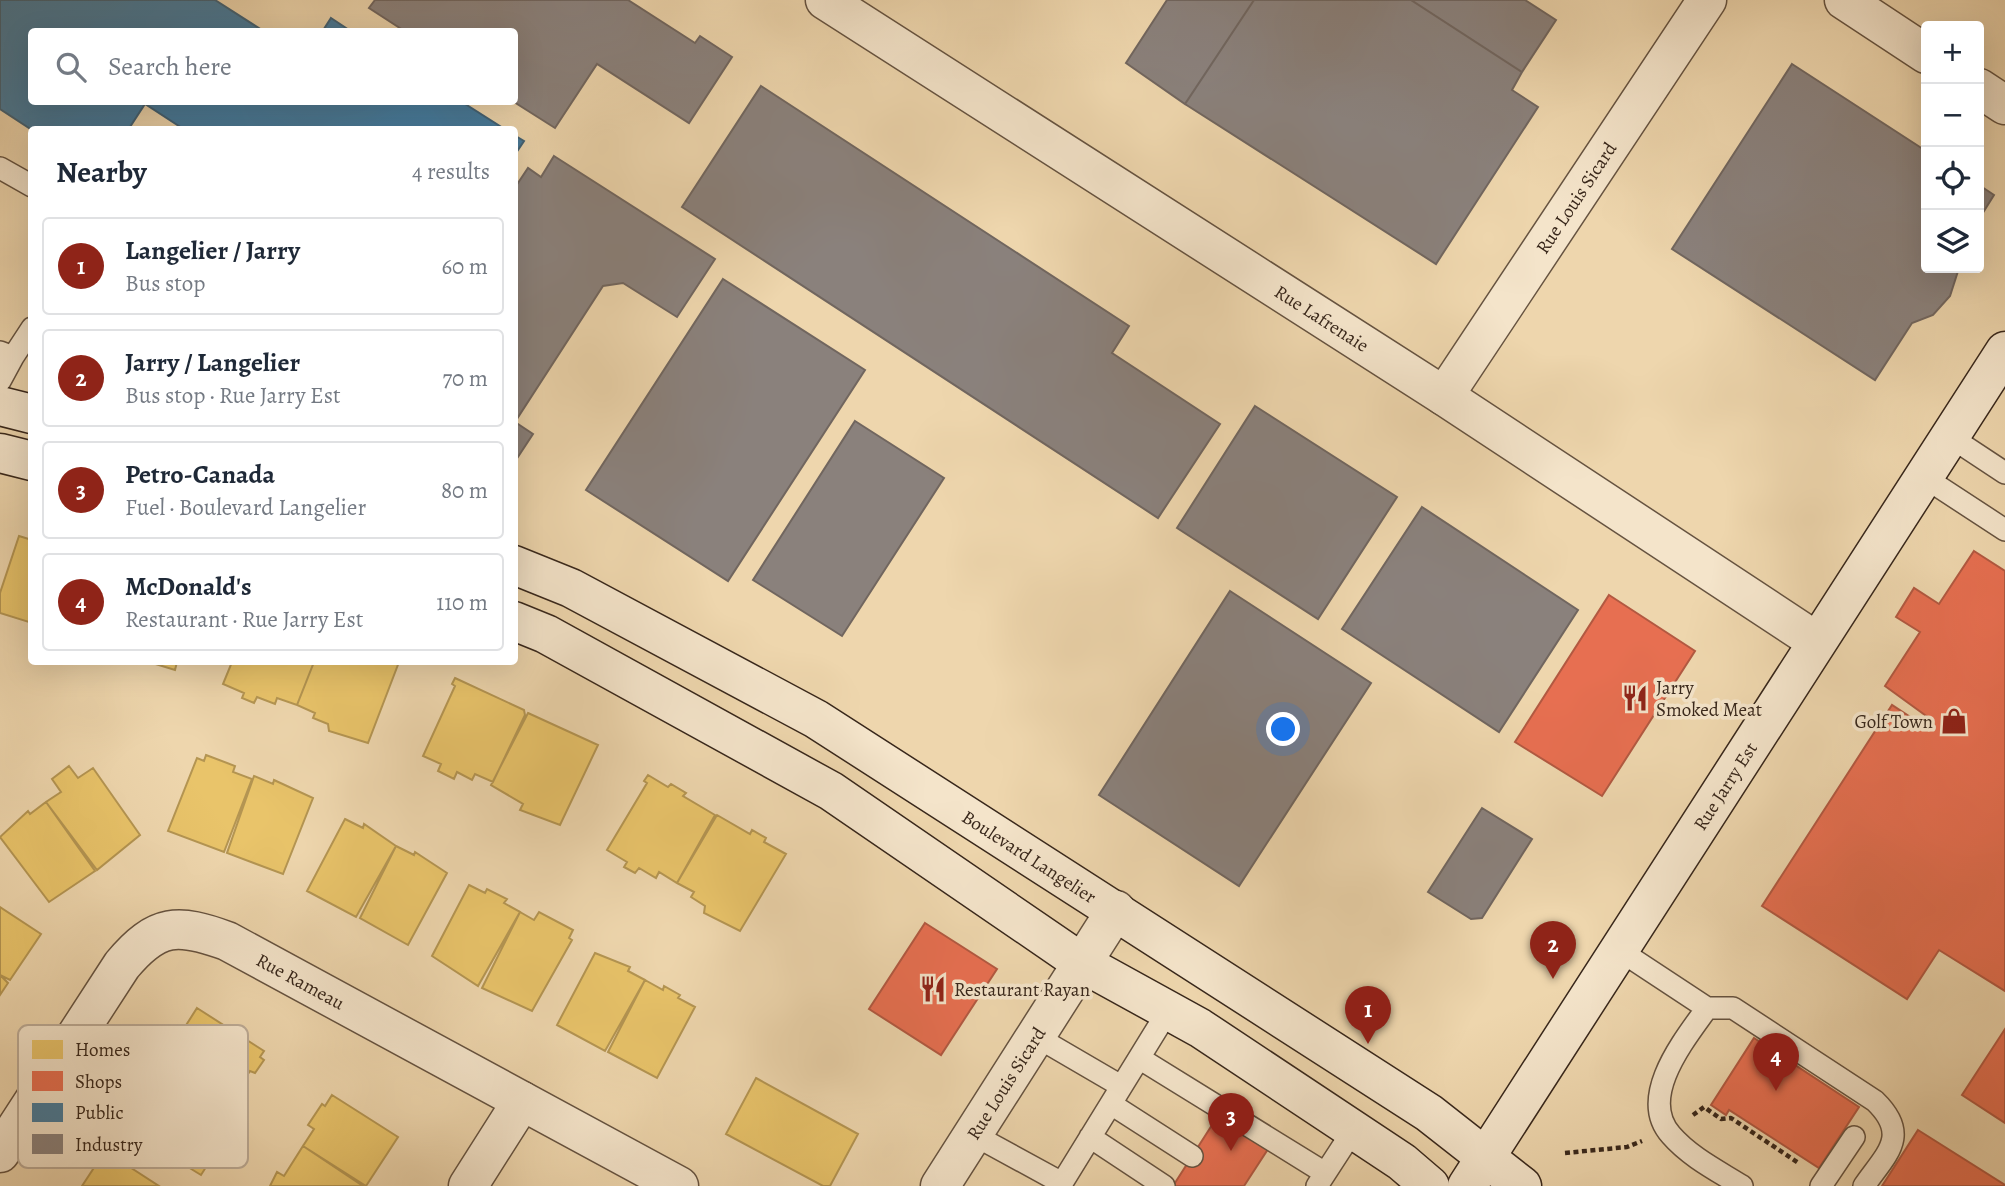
<!DOCTYPE html>
<meta charset="utf-8">
<style>
:root{--surface:#fff;--page:#f6f6f7;--text:#1f2937;--muted:#747a83;--line:#e0e1e3;--accent:#8f2418}
body{margin:0;font-family:Alegreya,serif;background:var(--page);color:var(--text)}
.controls{position:absolute;right:21px;top:21px;display:grid;overflow:hidden;border-radius:7px;box-shadow:0 7px 28px #0002}
.controls button{width:63px;height:63px;display:grid;place-items:center;padding:0;border:0;border-bottom:2px solid var(--line);background:var(--surface);color:var(--text);font:35px sans-serif}
.you{position:absolute;left:1284px;top:730px;width:24px;height:24px;margin:-18px;border:5px solid #fff;border-radius:50%;background:#1a73e8;box-shadow:0 0 0 10px #1a73e833}
.badge{display:grid;place-items:center;width:46px;height:46px;border-radius:50%;background:var(--accent);color:#fff;font-size:23px;font-weight:700}
.pin{position:absolute;translate:-50% -58px;filter:drop-shadow(0 2px 4px #0008)}
.pin::after{content:'';position:absolute;top:37px;width:24px;height:21px;background:inherit;clip-path:polygon(0 0,100% 0,50% 100%)}
.list{margin:0;padding:0;list-style:none}
h2{display:flex;justify-content:space-between;align-items:center;height:91px;margin:0;padding:0 28px;font-size:30px}
h2 small{font-size:23px;font-weight:400;color:var(--muted)}
.list li{display:grid;grid-template-columns:46px 1fr auto;gap:21px;align-items:center;box-sizing:border-box;height:98px;margin:0 14px 14px;padding:0 14px;border:2px solid var(--line);border-radius:7px}
.list b{display:block;font-size:26px;white-space:nowrap}
.list p{margin:0;font-size:23px;white-space:nowrap;color:var(--muted)}
.list em{font-size:23px;font-style:normal;color:var(--muted)}
.icon{flex:none;width:38px;height:38px;fill:none;stroke:currentColor;stroke-width:2;stroke-linecap:round;stroke-linejoin:round}
.map{position:relative;flex:none;width:2005px;height:1186px;overflow:hidden}
.search{position:absolute;background:var(--surface);box-shadow:0 7px 28px #0002;left:28px;top:28px;width:490px;height:77px;display:flex;align-items:center;gap:18px;box-sizing:border-box;padding:0 24px;border-radius:7px;color:var(--muted);font-size:26px}
.panel{position:absolute;background:var(--surface);box-shadow:0 7px 28px #0002;left:28px;top:126px;width:490px;height:539px;border-radius:7px}
.map>svg:first-child{display:block}
</style>
<div class="map">
<svg width="2005" height="1186" viewBox="0 0 2005 1186">
<rect width="100%" height="100%" fill="#eed6ad"/>
<filter id="stains"><feTurbulence type="fractalNoise" baseFrequency=".00286" numOctaves="4"/><feColorMatrix values="0 0 0 0 .2 0 0 0 0 .09 0 0 0 0 .02 0 0 0 .5 -.17"/></filter>
<radialGradient id="worn" r=".72"><stop offset=".6" stop-color="#630" stop-opacity="0"/><stop offset="1" stop-color="#630" stop-opacity=".3"/></radialGradient>
<path fill="#e9c46a" stroke="#b49552" stroke-width="2" d="M19 536 32 540V623L0 613V593Z
M149 662H177L175 670Z
M232 662H314L297 705 277 698 275 704 257 697 254 703 242 698 244 693 223 684Z
M314 662H399L368 743 329 731 328 724 313 718 315 713 297 705Z
M455 678 524 710 525 715 493 782 475 774 472 780 457 772 454 779 438 771 441 764 423 756 455 686 452 684Z
M528 713 598 745 560 825 520 810 523 804 491 785Z
M206 755 235 766 233 772 252 779 224 852 168 831 197 758 204 761Z
M69 766 78 778 93 768 140 835 97 870 46 802 61 792 52 779Z
M648 775 668 787 671 784 686 793 683 796 715 815 677 883 659 872 656 878 639 868 635 873 624 867 627 862 607 850 647 783 644 781Z
M254 776 273 784 274 780 313 798 283 874 227 853Z
M46 802 95 871 49 902 0 837 28 811 30 814Z
M717 815 750 834 752 830 766 838 764 842 786 854 740 931 704 913 705 906 691 897 694 892 677 883Z
M345 819 363 828 364 824 396 846 356 917 307 891Z
M396 846 414 855 415 852 447 873 408 945 360 918Z
M469 885 485 893 487 889 507 899 504 903 520 912 478 986 432 956Z
M0 907 41 934 10 980 0 975Z
M520 912 534 920 539 912 573 930 569 938 572 940 532 1011 482 988Z
M595 953 630 967 628 971 645 980 605 1051 557 1025Z
M0 975 8 983 0 995Z
M645 980 663 990 664 986 680 995 678 998 695 1007 657 1078 608 1052Z
M197 1008 264 1051 260 1057 264 1060 255 1073 250 1071 235 1094 239 1097 230 1111 160 1066Z
M158 1068 225 1110 228 1115 219 1129 215 1126 208 1136 220 1145 201 1175 121 1126Z
M756 1078 858 1134 830 1186H823L726 1134Z
M332 1095 398 1137 366 1186 303 1146 314 1129 308 1125 322 1104 325 1106Z
M303 1146 363 1186H270L277 1172 284 1176Z
M105 1151 159 1186H82Z"/>
<path fill="#e76f51" stroke="#b25941" stroke-width="2" d="M1974 551 2005 571V991L1939 950 1907 999 1762 906 1892 705 1924 726 1929 718 1885 686 1920 632 1896 617 1914 588 1939 604Z
M1609 595 1695 651 1602 796 1515 742Z
M925 923 997 969 941 1055 869 1009Z
M2005 1029V1123L1962 1095Z
M1754 1038 1859 1107 1819 1168 1729 1110 1726 1115 1711 1105Z
M1219 1114 1270 1146 1244 1186H1173Z
M1918 1130 2005 1185V1186H1882Z"/>
<path fill="#457b9d" stroke="#416276" stroke-width="2" d="M0 0H215L265 32H32V102H462L506 130H185L145 104 128 130H32L0 109Z
M331 18 352 32H322Z
M514 135 524 141 514 156Z"/>
<path fill="#8a817c" stroke="#71665f" stroke-width="2" d="M375 0H628L695 43 700 36 732 57 689 123 597 64 555 128 514 102V32H406L369 8Z
M1167 0H1254L1185 104 1126 63Z
M1254 0H1411L1522 72 1512 90 1538 107 1436 264 1185 104Z
M1411 0H1525L1556 20 1522 72Z
M1792 64 1926 151V268H1959L1950 296 1933 315 1912 323 1875 380 1672 249Z
M761 86 1129 326 1112 353 1220 424 1158 518 682 207Z
M554 156 715 259 677 317 623 283 603 286 515 422 533 434 514 463V189L528 168 541 177Z
M1979 185 1994 195 1979 219Z
M723 279 865 370 728 581 586 490Z
M1255 406 1397 497 1318 619 1177 528Z
M855 421 944 478 842 636 753 580Z
M1422 507 1578 610 1499 732 1342 629Z
M1230 591 1371 683 1239 886 1099 795Z
M1482 808 1532 839 1482 918 1471 919 1428 892Z"/>
<g fill="none" stroke-linecap="round" stroke-linejoin="round">
<g stroke="#665340" stroke-width="24">
<path id="lane" d="M0 168 32 186
M0 352 13 357 0 381
M13 357 32 328
M1949 436 2005 473
M1924 477 2005 530
M1619 950 1707 1008H1733L1875 1101C1911 1136 1886 1154 1864 1186
M1707 1008C1685 1039 1637 1097 1671 1135 1690 1157 1718 1171 1742 1186
M1037 1037 1121 1086
M1139 1058 1325 1173
M1111 1104 1192 1156
M974 1135 1062 1183 1168 1011
M1090 1137 1164 1186
M1317 1186 1354 1129
M1821 1186 1854 1137"/>
</g>
<g stroke="#665340" stroke-width="41">
<g id="street">
<path id="s1" d="M825 0 1444 396 1816 641"/>
<path d="M1844 0 1926 54"/>
<path d="M1979 88 2005 105"/>
<path id="s2" d="M1444 396 1707 0"/>
<path id="s3" d="M0 1153 122 965C157 923 178 923 227 941L679 1186"/>
<path d="M468 1186 522 1101"/>
<path id="s4" d="M940 1186 1116 910"/>
</g>
</g>
<g stroke="#38271b" stroke-width="41">
<g id="secondary">
<path d="M0 406 32 414"/>
<path d="M0 453 32 461"/>
<path id="s5" d="M514 565 571 588 816 719 1429 1113 1522 1186"/>
<path d="M514 621 546 634 831 791 1082 963 1200 1028 1402 1162 1430 1186"/>
<path id="s6" d="M1467 1186 2005 351"/>
</g>
</g>
<path stroke="#38271b" stroke-width="4.5" stroke-dasharray="5 3.5" stroke-linecap="butt" d="M1693 1115 1704 1107 1721 1119 1731 1118 1800 1164
M1565 1153 1627 1147 1642 1141"/>
<use href="#lane" stroke="#f4e4ca" stroke-width="21"/>
<use href="#street" stroke="#f4e4ca" stroke-width="38"/>
<use href="#secondary" stroke="#f4e4ca" stroke-width="38"/>
</g>
<defs>
<g id="restaurant-bare" transform="scale(2.1)"><path d="M-5-6h1v4h1v-4h1v4h1v-4h1v5L-1.5 .5V6h-2V.5L-5-1ZM5-6V6H3V1.5H1.5Q1.5-4 5-6Z" fill="#8f2418" stroke="#f4e4ca" stroke-width="2.5" paint-order="stroke"/></g>
<g id="shop-bare" transform="scale(2.1)"><path d="M-5-2.5h2.3a2.7 3.5 0 0 1 5.4 0H5L5.5 6h-11ZM-1.5-2.5h3a1.5 2.3 0 0 0-3 0Z" fill="#8f2418" stroke="#f4e4ca" stroke-width="2.5" paint-order="stroke"/></g>
</defs>
<g fill-rule="evenodd">
<use href="#restaurant-bare" x="1635" y="698"/>
<use href="#shop-bare" x="1954" y="721"/>
<use href="#restaurant-bare" x="933" y="989"/>
</g>
<g text-anchor="middle" stroke-width="7" stroke-linejoin="round" paint-order="stroke">
<g font-size="19" fill="#38271b" stroke="#f4e4ca">
<text dy="7" stroke="none"><textPath href="#s2" startOffset="238">Rue Louis Sicard</textPath></text>
<text dy="7" stroke="none"><textPath href="#s1" startOffset="590">Rue Lafrenaie</textPath></text>
<text dy="7" stroke="none"><textPath href="#s6" startOffset="476">Rue Jarry Est</textPath></text>
<text dy="7" stroke="none"><textPath href="#s5" startOffset="593">Boulevard Langelier</textPath></text>
<text dy="7" stroke="none"><textPath href="#s3" startOffset="427">Rue Rameau</textPath></text>
<text dy="7" stroke="none"><textPath href="#s4" startOffset="122">Rue Louis Sicard</textPath></text>
</g>
<g font-size="19" fill="#38271b" stroke="#f4e4ca" text-anchor="start">
<text x="1656" y="694">Jarry<tspan x="1656" dy="22">Smoked Meat</tspan></text>
<text x="1933" y="728" text-anchor="end">Golf Town</text>
<text x="954" y="996">Restaurant Rayan</text>
</g>
</g>
<rect x="18" y="1025" width="230" height="143" rx="10" fill="#f4e4ca" stroke="#bcab96" stroke-width="2"/>
<rect x="32" y="1040" width="31" height="19" fill="#e9c46a"/>
<rect x="32" y="1071" width="31" height="20" fill="#e76f51"/>
<rect x="32" y="1103" width="31" height="19" fill="#457b9d"/>
<rect x="32" y="1134" width="31" height="20" fill="#8a817c"/>
<g font-size="19" fill="#38271b">
<text x="75" y="1056">Homes</text>
<text x="75" y="1088">Shops</text>
<text x="75" y="1119">Public</text>
<text x="75" y="1151">Industry</text>
</g>
<rect width="100%" height="100%" filter="url(#stains)"/>
<rect width="100%" height="100%" fill="url(#worn)"/>
</svg>
<div class="controls">
<button>+</button>
<button>−</button>
<button><svg class="icon" aria-label="locate" viewBox="0 0 24 24"><circle cx="12" cy="12" r="6"/><path d="M12 2v4M12 18v4M2 12h4M18 12h4"/></svg></button>
<button><svg class="icon" aria-label="layers" viewBox="0 0 24 24"><path d="M12 4l9 5-9 5-9-5zM3 14l9 5 9-5"/></svg></button>
</div>
<div class="you"></div>
<div class="pin badge" style="left:1368px;top:1044px">1</div>
<div class="pin badge" style="left:1553px;top:979px">2</div>
<div class="pin badge" style="left:1231px;top:1151px">3</div>
<div class="pin badge" style="left:1776px;top:1091px">4</div>
<div class="search"><svg class="icon" aria-label="search" viewBox="0 0 24 24"><circle cx="10" cy="10" r="6"/><path d="M15 15l6 6"/></svg>Search here</div>
<section class="panel">
<h2>Nearby<small>4 results</small></h2>
<ul class="list">
<li><span class="badge">1</span><div><b>Langelier / Jarry</b><p>Bus stop</p></div><em>60 m</em></li>
<li><span class="badge">2</span><div><b>Jarry / Langelier</b><p>Bus stop · Rue Jarry Est</p></div><em>70 m</em></li>
<li><span class="badge">3</span><div><b>Petro-Canada</b><p>Fuel · Boulevard Langelier</p></div><em>80 m</em></li>
<li><span class="badge">4</span><div><b>McDonald's</b><p>Restaurant · Rue Jarry Est</p></div><em>110 m</em></li>
</ul>
</section>
</div>
